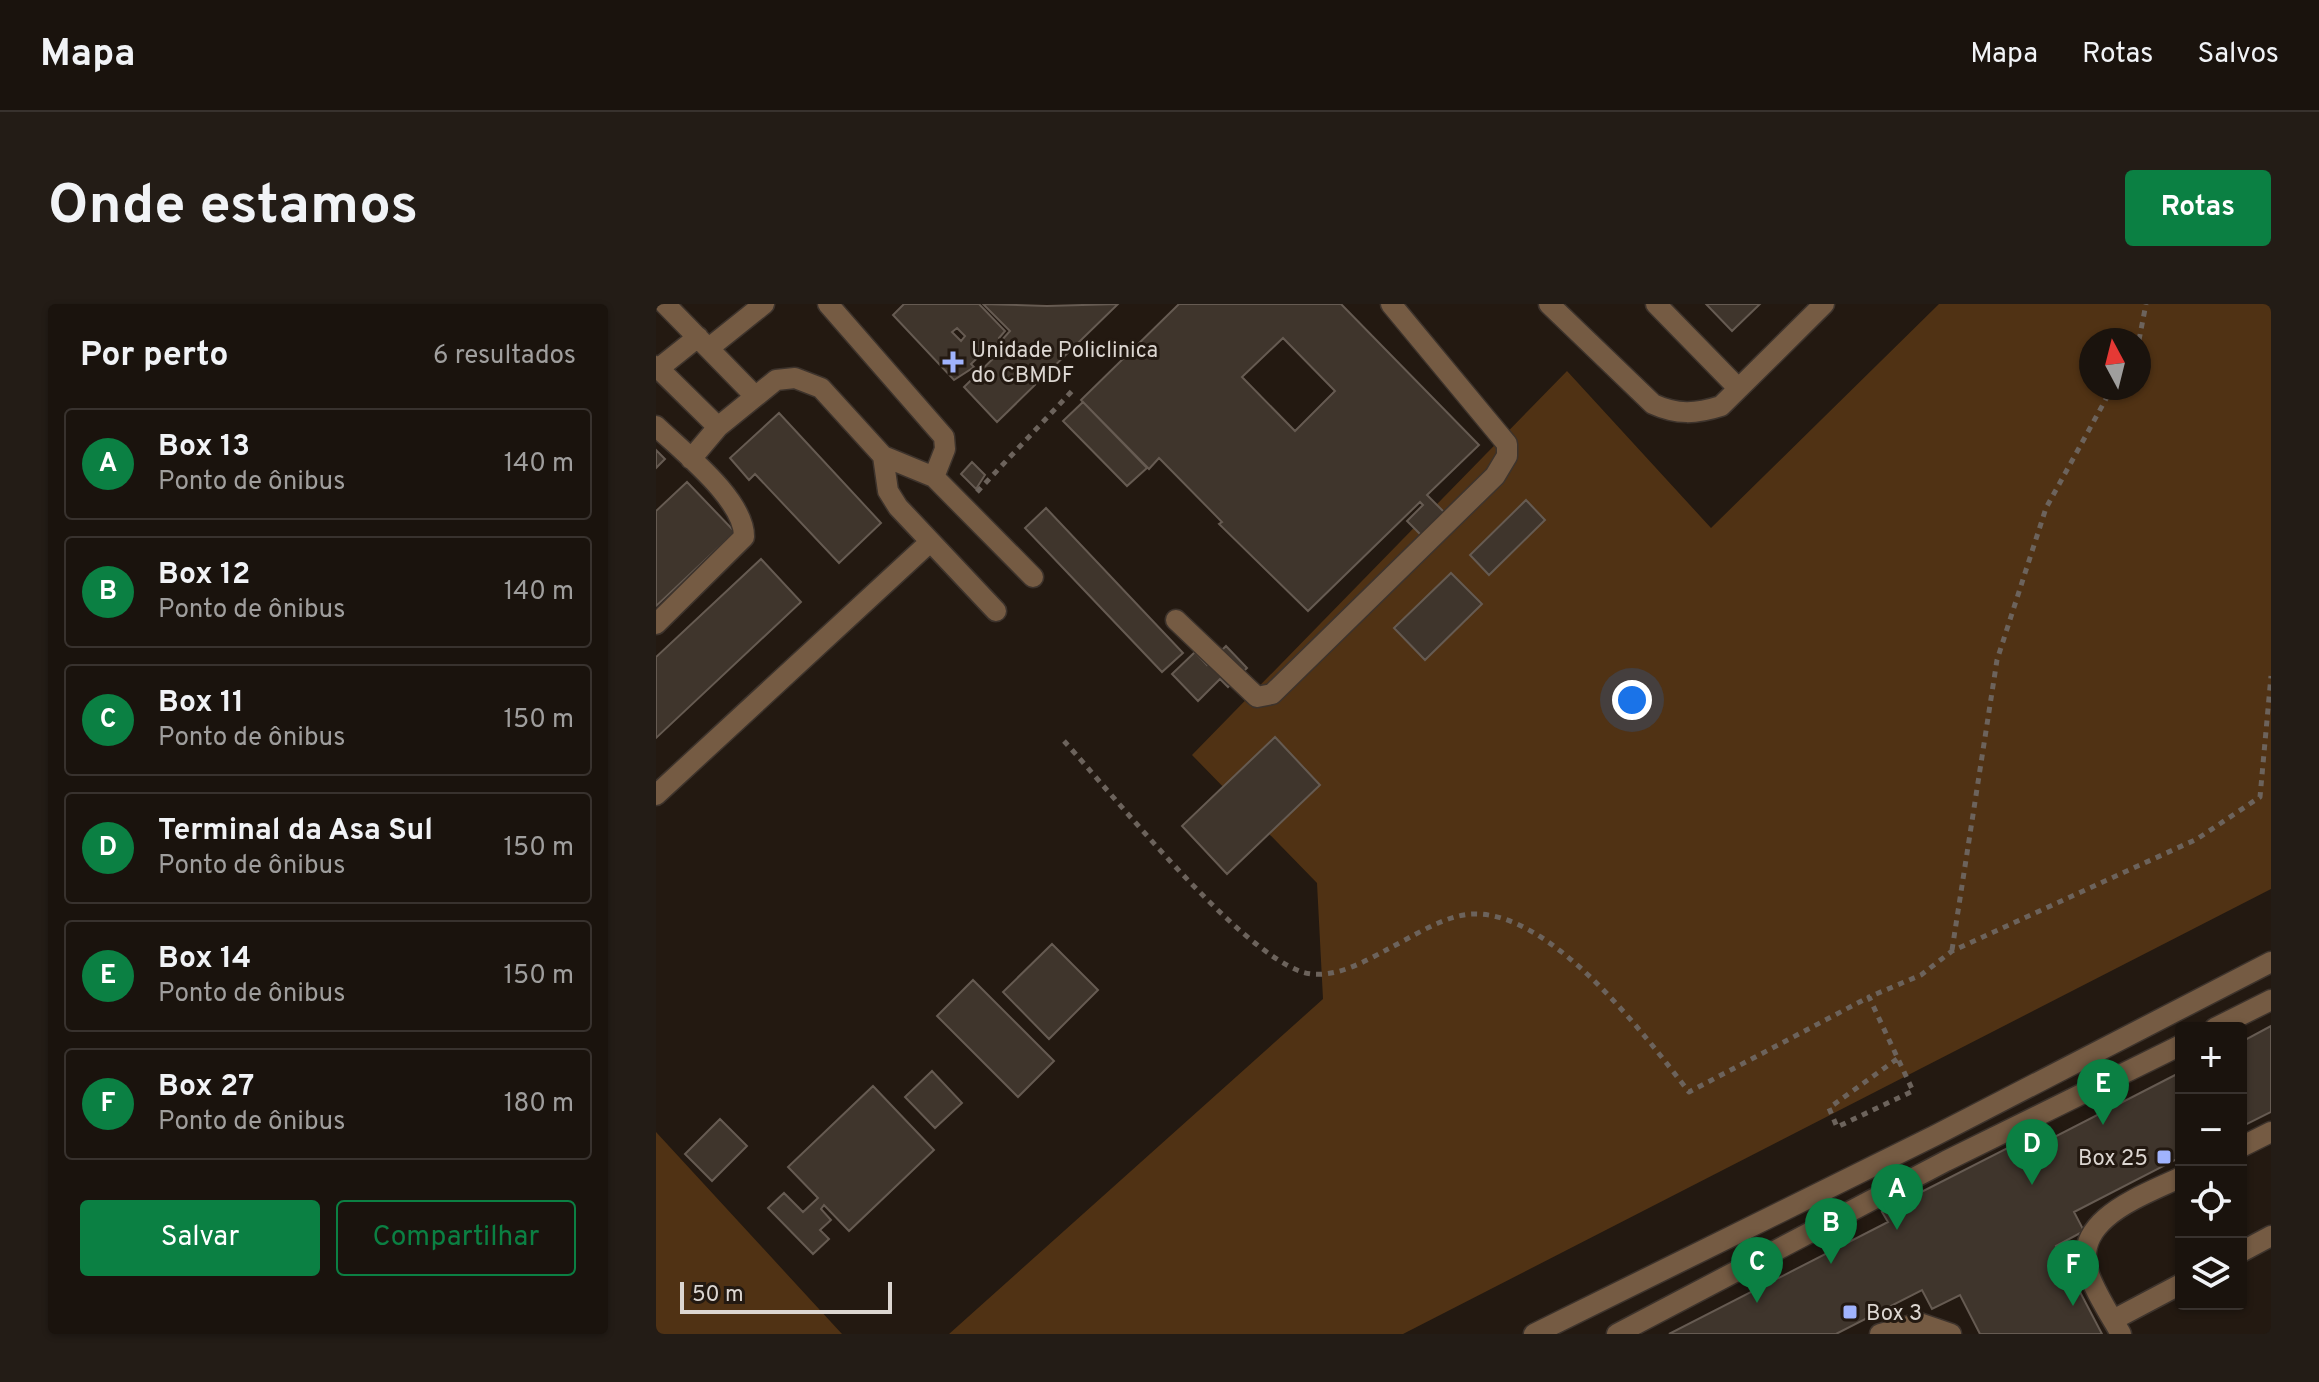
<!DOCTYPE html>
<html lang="pt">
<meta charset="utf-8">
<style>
:root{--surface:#1a130d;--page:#231c16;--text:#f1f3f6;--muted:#9f9e9d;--line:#38322e;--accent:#0b8043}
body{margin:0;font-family:Overpass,sans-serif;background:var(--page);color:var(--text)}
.controls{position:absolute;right:24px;bottom:24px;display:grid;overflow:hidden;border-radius:8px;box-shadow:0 2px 6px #0004}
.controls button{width:72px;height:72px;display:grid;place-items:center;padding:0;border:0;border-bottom:2px solid var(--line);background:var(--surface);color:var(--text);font:40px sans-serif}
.compass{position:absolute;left:1423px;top:24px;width:72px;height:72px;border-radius:50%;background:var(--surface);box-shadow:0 2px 6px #0004;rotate:353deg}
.scale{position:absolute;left:24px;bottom:20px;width:212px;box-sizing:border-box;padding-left:8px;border:4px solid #dcd6d1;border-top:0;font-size:22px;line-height:28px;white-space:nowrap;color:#dcd6d1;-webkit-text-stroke:6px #231911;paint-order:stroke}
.you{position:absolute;left:976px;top:396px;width:28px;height:28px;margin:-20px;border:6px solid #fff;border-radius:50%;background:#1a73e8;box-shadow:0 0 0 12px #1a73e833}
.badge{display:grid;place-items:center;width:52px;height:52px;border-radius:50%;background:var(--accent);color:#fff;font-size:26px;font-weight:700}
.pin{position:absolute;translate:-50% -66px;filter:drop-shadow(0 2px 4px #0008)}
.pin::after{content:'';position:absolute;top:42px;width:28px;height:24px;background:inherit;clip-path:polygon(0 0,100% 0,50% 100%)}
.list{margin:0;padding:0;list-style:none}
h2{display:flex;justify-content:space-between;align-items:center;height:104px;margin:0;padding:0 32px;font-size:34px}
h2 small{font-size:26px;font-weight:400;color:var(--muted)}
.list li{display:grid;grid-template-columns:52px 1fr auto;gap:24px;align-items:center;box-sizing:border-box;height:112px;margin:0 16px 16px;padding:0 16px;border:2px solid var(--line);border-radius:8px}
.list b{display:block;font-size:30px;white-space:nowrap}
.list p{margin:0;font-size:26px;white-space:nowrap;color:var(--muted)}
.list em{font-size:26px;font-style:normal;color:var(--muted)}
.actions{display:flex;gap:16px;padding:24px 32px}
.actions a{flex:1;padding:18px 0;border:2px solid var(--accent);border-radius:8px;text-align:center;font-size:28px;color:var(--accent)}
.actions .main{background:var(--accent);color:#fff}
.icon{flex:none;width:44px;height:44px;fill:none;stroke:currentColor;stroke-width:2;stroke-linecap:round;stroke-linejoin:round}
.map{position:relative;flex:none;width:1615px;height:1030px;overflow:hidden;border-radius:8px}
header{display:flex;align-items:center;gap:48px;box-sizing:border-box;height:112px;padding:0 40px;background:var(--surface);border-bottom:2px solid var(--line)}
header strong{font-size:38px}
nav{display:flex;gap:44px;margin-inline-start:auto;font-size:28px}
.intro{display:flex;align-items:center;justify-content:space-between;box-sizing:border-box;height:192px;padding:0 48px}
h1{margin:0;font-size:56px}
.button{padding:20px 36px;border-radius:8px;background:var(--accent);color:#fff;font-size:28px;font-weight:700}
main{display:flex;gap:48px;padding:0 48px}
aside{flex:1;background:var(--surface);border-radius:8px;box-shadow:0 2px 6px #0004}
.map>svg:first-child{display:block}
</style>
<header>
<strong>Mapa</strong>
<nav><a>Mapa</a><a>Rotas</a><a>Salvos</a></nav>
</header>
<div class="intro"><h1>Onde estamos</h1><a class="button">Rotas</a></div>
<main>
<aside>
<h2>Por perto<small>6 resultados</small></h2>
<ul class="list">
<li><span class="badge">A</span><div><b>Box 13</b><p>Ponto de ônibus</p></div><em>140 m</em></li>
<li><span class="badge">B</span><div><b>Box 12</b><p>Ponto de ônibus</p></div><em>140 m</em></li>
<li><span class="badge">C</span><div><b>Box 11</b><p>Ponto de ônibus</p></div><em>150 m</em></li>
<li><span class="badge">D</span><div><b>Terminal da Asa Sul</b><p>Ponto de ônibus</p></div><em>150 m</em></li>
<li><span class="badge">E</span><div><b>Box 14</b><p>Ponto de ônibus</p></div><em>150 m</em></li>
<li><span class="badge">F</span><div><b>Box 27</b><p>Ponto de ônibus</p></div><em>180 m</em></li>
</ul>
<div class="actions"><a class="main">Salvar</a><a>Compartilhar</a></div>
</aside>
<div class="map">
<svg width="1615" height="1030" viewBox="0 0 1615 1030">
<rect width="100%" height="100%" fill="#231911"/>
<path fill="#503214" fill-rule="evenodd" d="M1283 0H1615V585L747 1030H293L667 695 661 579 536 451 911 67 1055 224ZM1435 36H1483V84H1435Z
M0 828 186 1030H0Z"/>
<path fill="#3f352c" stroke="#665b52" stroke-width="2" fill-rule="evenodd" d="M248 0H323L349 27 343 34 345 38 336 46 333 43 315 60 318 63 298 76 237 11ZM301 24 309 32 305 37 296 28Z
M327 0 391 2 462 0 341 118 308 83 350 42 345 37 354 27Z
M523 0H685L823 141 771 191 789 209 765 231 751 217 767 201 764 198 652 307 563 220 566 218 503 154 493 165 425 96ZM627 34 679 87 639 127 586 73Z
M1050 0H1104L1076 27Z
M427 98 491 164 471 182 407 117Z
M123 109 225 219 183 259 99 170 93 176 74 154Z
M0 146 9 155 0 164Z
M316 158 329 171 320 185 305 170Z
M31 178 79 228 0 302V207Z
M870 196 889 216 833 271 814 251Z
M390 204 527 349 506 368 369 224Z
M105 255 145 298 0 434V353Z
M795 269 826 300 769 356 738 324Z
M570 342 591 364 572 383 564 375 542 397 516 370 539 348 551 361Z
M619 433 664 481 571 570 526 522Z
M396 640 442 686 393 735 347 688Z
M317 676 398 757 362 793 281 712Z
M1615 722V808L1585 823V738Z
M276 767 306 799 279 824 249 793Z
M1525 768V853L1418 908 1428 927 1400 942 1446 1030H1324L1304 991 1276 1005 1266 986 1180 1030H1013L1232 918 1226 908 1379 830 1385 840Z
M217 782 278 846 193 927 168 901 165 905 175 916 164 926 173 935 157 950 112 904 128 889 147 908 162 894 132 863Z
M64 815 91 842 56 877 29 850Z"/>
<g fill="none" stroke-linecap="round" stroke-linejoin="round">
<g stroke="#3d332c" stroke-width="23">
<path id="minor" d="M9 0 98 91
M172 0 288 133 289 145 278 173
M893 0 997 100C1021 111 1040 110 1065 102L1168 0
M1000 0 1082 84
M53 44 108 0
M0 62 62 123 120 76 139 74 165 84 227 152 278 173 377 273
M2 65 42 33
M0 122C26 147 89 196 88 233L0 320
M227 152 232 187 242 203 340 307
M35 155 62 123
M520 316 601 393 616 390 839 172 851 152V140L735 0
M0 491 274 238
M1559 724 1615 696
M1585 843 1615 828
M1585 948 1615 932
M1457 1016 1525 980
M878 1030 1278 832 1615 658
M961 1030 1290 857 1525 741
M1224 1030 1263 1019 1295 1030
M1465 1030C1454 1011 1440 990 1433 970 1413 915 1489 891 1525 873"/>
</g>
<path stroke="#6c635c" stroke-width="5" stroke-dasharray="6 6" stroke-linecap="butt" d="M1483 36 1490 0
M321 188 416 87
M408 437C459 493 580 645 646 668 675 677 708 658 732 645 756 633 787 612 815 610 895 606 988 730 1033 788L1213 693
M1296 646 1341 356 1390 204 1456 84
M1241 755 1173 804 1181 823 1257 787 1213 693 1265 671 1296 647 1541 535 1604 493 1615 372"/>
<use href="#minor" stroke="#755b43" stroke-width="20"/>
</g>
<g fill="#a0b3fd" stroke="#231911" stroke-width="3">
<path d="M293 46h8v8h8v8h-8v8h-8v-8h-8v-8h8z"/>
<rect x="1500" y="845" width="16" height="16" rx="4"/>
<rect x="1186" y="1000" width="16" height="16" rx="4"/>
</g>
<g text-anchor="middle" stroke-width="6" stroke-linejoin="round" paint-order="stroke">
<g font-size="22" fill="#dcd6d1" stroke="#231911" text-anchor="start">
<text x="315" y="53">Unidade Policlinica<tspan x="315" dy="25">do CBMDF</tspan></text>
<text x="1492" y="861" text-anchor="end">Box 25</text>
<text x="1210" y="1016">Box 3</text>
</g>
</g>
</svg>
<div class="controls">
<button>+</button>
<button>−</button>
<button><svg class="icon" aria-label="locate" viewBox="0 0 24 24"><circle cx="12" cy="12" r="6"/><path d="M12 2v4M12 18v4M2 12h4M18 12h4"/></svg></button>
<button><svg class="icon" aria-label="layers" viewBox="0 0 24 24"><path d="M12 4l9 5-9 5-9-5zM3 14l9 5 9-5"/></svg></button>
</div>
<svg class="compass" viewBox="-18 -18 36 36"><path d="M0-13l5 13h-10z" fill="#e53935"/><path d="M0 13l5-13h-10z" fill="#9f9e9d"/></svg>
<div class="scale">50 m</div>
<div class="you"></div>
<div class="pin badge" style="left:1241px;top:926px">A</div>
<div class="pin badge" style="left:1175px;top:960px">B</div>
<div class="pin badge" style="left:1101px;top:999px">C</div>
<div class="pin badge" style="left:1376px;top:881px">D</div>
<div class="pin badge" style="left:1447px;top:821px">E</div>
<div class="pin badge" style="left:1417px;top:1002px">F</div>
</div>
</main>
